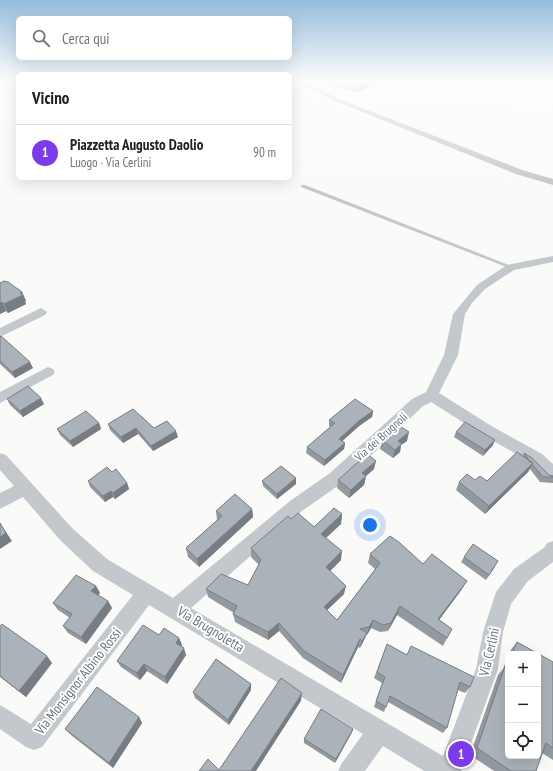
<!DOCTYPE html>
<html lang="it">
<meta charset="utf-8">
<style>
:root{--surface:#fff;--page:#f2f2f2;--text:#202124;--muted:#757577;--line:#e0e0e0;--accent:#7c3aed}
body{margin:0;font-family:"PT Sans Narrow",sans-serif;background:var(--page);color:var(--text)}
.controls{position:absolute;right:12px;bottom:12px;display:grid;overflow:hidden;border-radius:6px;box-shadow:0 4px 16px #0002}
.controls button{width:36px;height:36px;display:grid;place-items:center;padding:0;border:0;border-bottom:1px solid var(--line);background:var(--surface);color:var(--text);font:20px sans-serif}
.you{position:absolute;left:370px;top:525px;width:14px;height:14px;margin:-10px;border:3px solid #fff;border-radius:50%;background:#1a73e8;box-shadow:0 0 0 6px #1a73e833}
.badge{display:grid;place-items:center;width:26px;height:26px;border-radius:50%;background:var(--accent);color:#fff;font-size:13px;font-weight:700}
.pin{position:absolute;translate:-50% -50%;border:2px solid #fff;box-shadow:0 1px 4px #0006}
.list{margin:0;padding:0;list-style:none}
h2{display:flex;justify-content:space-between;align-items:center;height:52px;margin:0;padding:0 16px;font-size:17px}
h2 small{font-size:13px;font-weight:400;color:var(--muted)}
.list li{display:grid;grid-template-columns:26px 1fr auto;gap:12px;align-items:center;box-sizing:border-box;height:56px;padding:0 16px;border-top:1px solid var(--line)}
.list b{display:block;font-size:15px;white-space:nowrap}
.list p{margin:0;font-size:13px;white-space:nowrap;color:var(--muted)}
.list em{font-size:13px;font-style:normal;color:var(--muted)}
.icon{flex:none;width:22px;height:22px;fill:none;stroke:currentColor;stroke-width:2;stroke-linecap:round;stroke-linejoin:round}
.map{position:relative;flex:none;width:553px;height:771px;overflow:hidden}
.search{position:absolute;background:var(--surface);box-shadow:0 4px 16px #0002;left:16px;top:16px;width:276px;height:44px;display:flex;align-items:center;gap:10px;box-sizing:border-box;padding:0 14px;border-radius:6px;color:var(--muted);font-size:15px}
.panel{position:absolute;background:var(--surface);box-shadow:0 4px 16px #0002;left:16px;top:72px;width:276px;height:108px;border-radius:6px}
.map>svg:first-child{display:block}
</style>
<div class="map">
<svg width="553" height="771" viewBox="0 0 553 771">
<rect width="100%" height="100%" fill="#fafaf8"/>
<g fill="none" stroke-linecap="round" stroke-linejoin="round">
<path fill="#c3c8cc" fill-rule="evenodd" d="M301 185H305L514 267 511 269 509 268 301 187Z"/>
<path fill="#c3c8cc" fill-rule="evenodd" d="M296 82H305L339 99 522 170 553 179V185L516 174 335 101Z
M553 256V262L514 270 485 289 472 303 465 314 458 355 439 393 493 427 542 454 553 464V481L547 479 530 462 483 435 431 402 422 407 342 483 302 511 191 608 443 756 476 669 483 632 496 592 514 569 545 547 547 543 553 541V562L528 581 511 604 503 632 498 669 461 771H424L383 746 365 771H338L342 763 363 734 149 605 42 747 34 750 26 747 0 729V705L31 724 133 595 93 571 60 540 23 497 0 509V493L14 486 0 470V453L6 455 72 528 107 559 173 598 290 501 330 473 412 399 426 392 444 355 453 314 477 285 507 265Z
M41 308 47 312 45 315 0 337V328Z
M48 367 53 369 55 372 53 375 0 403V392Z"/>
</g>
<path fill="#929a9f" d="M327 82H381L356 92 326 85Z
M0 283 22 292 26 301H25L26 304 8 313 6 311 0 314Z
M0 337 33 368 15 378 0 364Z
M7 399 44 404 23 417 10 405Z
M373 411 372 417 359 426 342 441 345 443 344 449 324 466 306 453 307 447 330 427 329 426V420Z
M99 423 101 429 73 447 60 435 57 429Z
M108 424 154 428 178 437 153 451 138 434 123 443 110 430Z
M456 432 493 445 483 456 454 437Z
M382 440 407 441 401 445 400 452 393 458 380 449Z
M524 453 549 475 553 476V483L540 482 530 469 528 472 485 514 456 490 459 482 475 480 487 481 523 456Z
M374 469 366 476 364 485 349 498 337 488 338 480Z
M112 472 127 483 129 489 115 499 113 497 105 502 90 487 88 481Z
M296 478V484L277 499 263 486 262 481Z
M252 509 253 517 199 567 188 557 186 548 217 520 216 511Z
M342 514 341 524 326 538 341 560 330 571 344 594 327 610 337 620 375 569 368 563 370 554 423 564 462 589 439 619 447 638 443 646 397 615 388 631 380 632 371 628 367 635H366L364 640 360 648 358 647 341 683 303 658 279 631 268 640 235 622 233 614 234 613 208 597 206 589 248 585 259 565 251 557V548L291 519 314 527Z
M464 557 495 567 486 580 461 562Z
M96 586 100 593 98 595 108 601 112 608 86 644 68 633 63 626 70 618 58 610 53 603Z
M0 626 52 663 26 697 0 677Z
M159 635 179 638 182 645 181 646 186 655 167 684 147 671 140 680 121 667 117 661Z
M517 642 553 662V760L542 753 536 771H494L470 755 498 675 503 669 508 656V756L538 654H509L510 651Z
M387 644 407 655 411 646 470 687 465 693 458 690 447 728 443 733 388 702 384 712 374 707 382 683 374 678Z
M251 684V690L229 725 195 698 193 692Z
M139 717 142 723 113 768 71 735 65 729Z
M353 729 352 732 335 763 304 743V739Z"/>
<path fill="#777d82" d="M368 82H381L356 92V87Z
M22 292 26 301H25L26 304 8 313 4 304Z
M2 302 6 311 0 314V303Z
M30 362 33 368 15 378 12 372Z
M41 398 44 404 23 417 20 411Z
M373 411 372 417 359 426 338 445 339 439 360 420Z
M99 423 101 429 73 447 70 441Z
M136 428 138 434 123 443 121 437Z
M176 431 178 437 153 451 151 446Z
M409 432 407 441 401 445 400 452 393 458 395 450 398 441Z
M495 440 493 445 483 456 485 450Z
M345 443 344 449 324 466 325 460Z
M376 461 374 469 360 481 362 473Z
M533 463 528 472 485 514 489 506Z
M366 476 364 485 349 498 351 490Z
M296 478V484L277 499V494Z
M127 483 129 489 115 499 113 493Z
M111 491 113 497 105 502 103 496Z
M252 509 253 517 199 567 197 559Z
M342 514 341 524 320 543 321 534Z
M0 523 12 541 0 549Z
M342 551 341 560 325 576 326 567Z
M467 581 462 589 434 627 438 619Z
M96 586 100 593 95 599 91 591Z
M346 586 344 594 322 615 324 607Z
M108 601 112 608 86 644 81 637Z
M400 606 397 615 388 631 391 623Z
M373 620 371 628 367 635 369 627Z
M279 623V631L268 640V632Z
M367 633 364 640 360 648 362 641Z
M179 638 182 645 178 650 176 643Z
M360 639 358 647 341 683 343 675Z
M184 648 186 655 167 684 165 677Z
M47 656 52 663 26 697 19 691Z
M144 664 147 671 140 680 137 673Z
M251 684V690L229 725 228 720Z
M302 693 301 701 256 771H251Z
M139 717 142 723 113 768 109 763Z
M353 729 352 732 335 763 336 759Z"/>
<path fill="#aab3b9" stroke="#777d82" d="M338 82H368L356 87Z
M4 281 8 282 22 292 20 293 23 295 4 304 2 302 0 303V283Z
M1 336 30 362 12 372 0 361V337Z
M28 386 41 398 20 411 7 399Z
M355 399 373 411 360 420 339 439 345 443 325 460 307 447 335 423 329 420Z
M133 409 154 428 167 421 176 431 151 446 136 428 121 437 108 424Z
M86 411 99 423 70 441 57 429Z
M465 422 495 440 485 450 456 432Z
M398 425 409 432 398 441 402 444 395 450 382 440Z
M517 452 533 463 489 506 459 482 467 474 475 480 480 476 487 481Z
M524 453 532 458 549 475 553 476V477H543L532 464 533 463 530 462Z
M367 454 376 461 362 473 366 476 351 490 338 480Z
M281 466 296 478 277 494 262 481Z
M107 467 112 472 116 469 127 483 113 493 111 491 103 496 88 481Z
M235 494 252 509 197 559 186 548 222 516 216 511Z
M334 508 342 514 321 534 342 551 326 567 346 586 324 607 337 620 380 563 370 554 390 536 400 543 423 564 432 554 467 581 438 619 452 629 447 638 400 606 391 623 383 625 373 620 369 627 360 629 367 633 362 641 360 639 343 675 304 651 279 623 268 632 233 614 237 606 206 589 221 574 248 585 261 560 251 548 288 516 291 519 298 513 314 527Z
M0 523 6 533 0 537Z
M473 544 498 561 489 575 464 557Z
M76 575 96 586 91 591 108 601 81 637 63 626 72 614 53 603Z
M2 624 47 656 19 691 0 676V626Z
M143 625 159 635 164 628 179 638 176 643 184 648 165 677 144 664 137 673 117 661Z
M517 642 553 662V748L546 743 536 771H511L477 748 505 666 507 667 508 665V756H538V654H512Z
M387 644 407 655 411 646 474 677 470 687 460 682 447 728 390 696 386 707 376 701 385 677 377 672Z
M216 659 251 684 228 720 193 692Z
M281 678 302 693 251 771H199L208 759 219 770Z
M97 687 139 717 109 763 65 729Z
M321 709 353 729 336 759 304 739Z"/>
<linearGradient id="sky" x2="0" y2="1"><stop stop-color="#96bcdc"/><stop offset="0.43" stop-color="#fdfdfc"/><stop offset="1" stop-color="#fdfdfc" stop-opacity="0"/></linearGradient>
<rect width="553" height="190" fill="url(#sky)"/>
<g text-anchor="middle" stroke-width="4" stroke-linejoin="round" paint-order="stroke">
<g font-size="12" fill="#657683" stroke="#fff">
<text transform="translate(381 437) rotate(-42)" y="4">Via dei Brugnoli</text>
</g>
<g font-size="14" fill="#657683" stroke="#fff">
<text transform="translate(211 629) rotate(31)" y="5">Via Brugnoletta</text>
<text transform="translate(489 652) rotate(-77)" y="5">Via Cerlini</text>
<text transform="translate(78 681) rotate(-52)" y="5">Via Monsignor Albino Rossi</text>
</g>
</g>
</svg>
<div class="controls">
<button>+</button>
<button>−</button>
<button><svg class="icon" aria-label="locate" viewBox="0 0 24 24"><circle cx="12" cy="12" r="6"/><path d="M12 2v4M12 18v4M2 12h4M18 12h4"/></svg></button>
</div>
<div class="you"></div>
<div class="pin badge" style="left:461px;top:754px">1</div>
<div class="search"><svg class="icon" aria-label="search" viewBox="0 0 24 24"><circle cx="10" cy="10" r="6"/><path d="M15 15l6 6"/></svg>Cerca qui</div>
<section class="panel">
<h2>Vicino<small></small></h2>
<ul class="list">
<li><span class="badge">1</span><div><b>Piazzetta Augusto Daolio</b><p>Luogo · Via Cerlini</p></div><em>90 m</em></li>
</ul>
</section>
</div>
